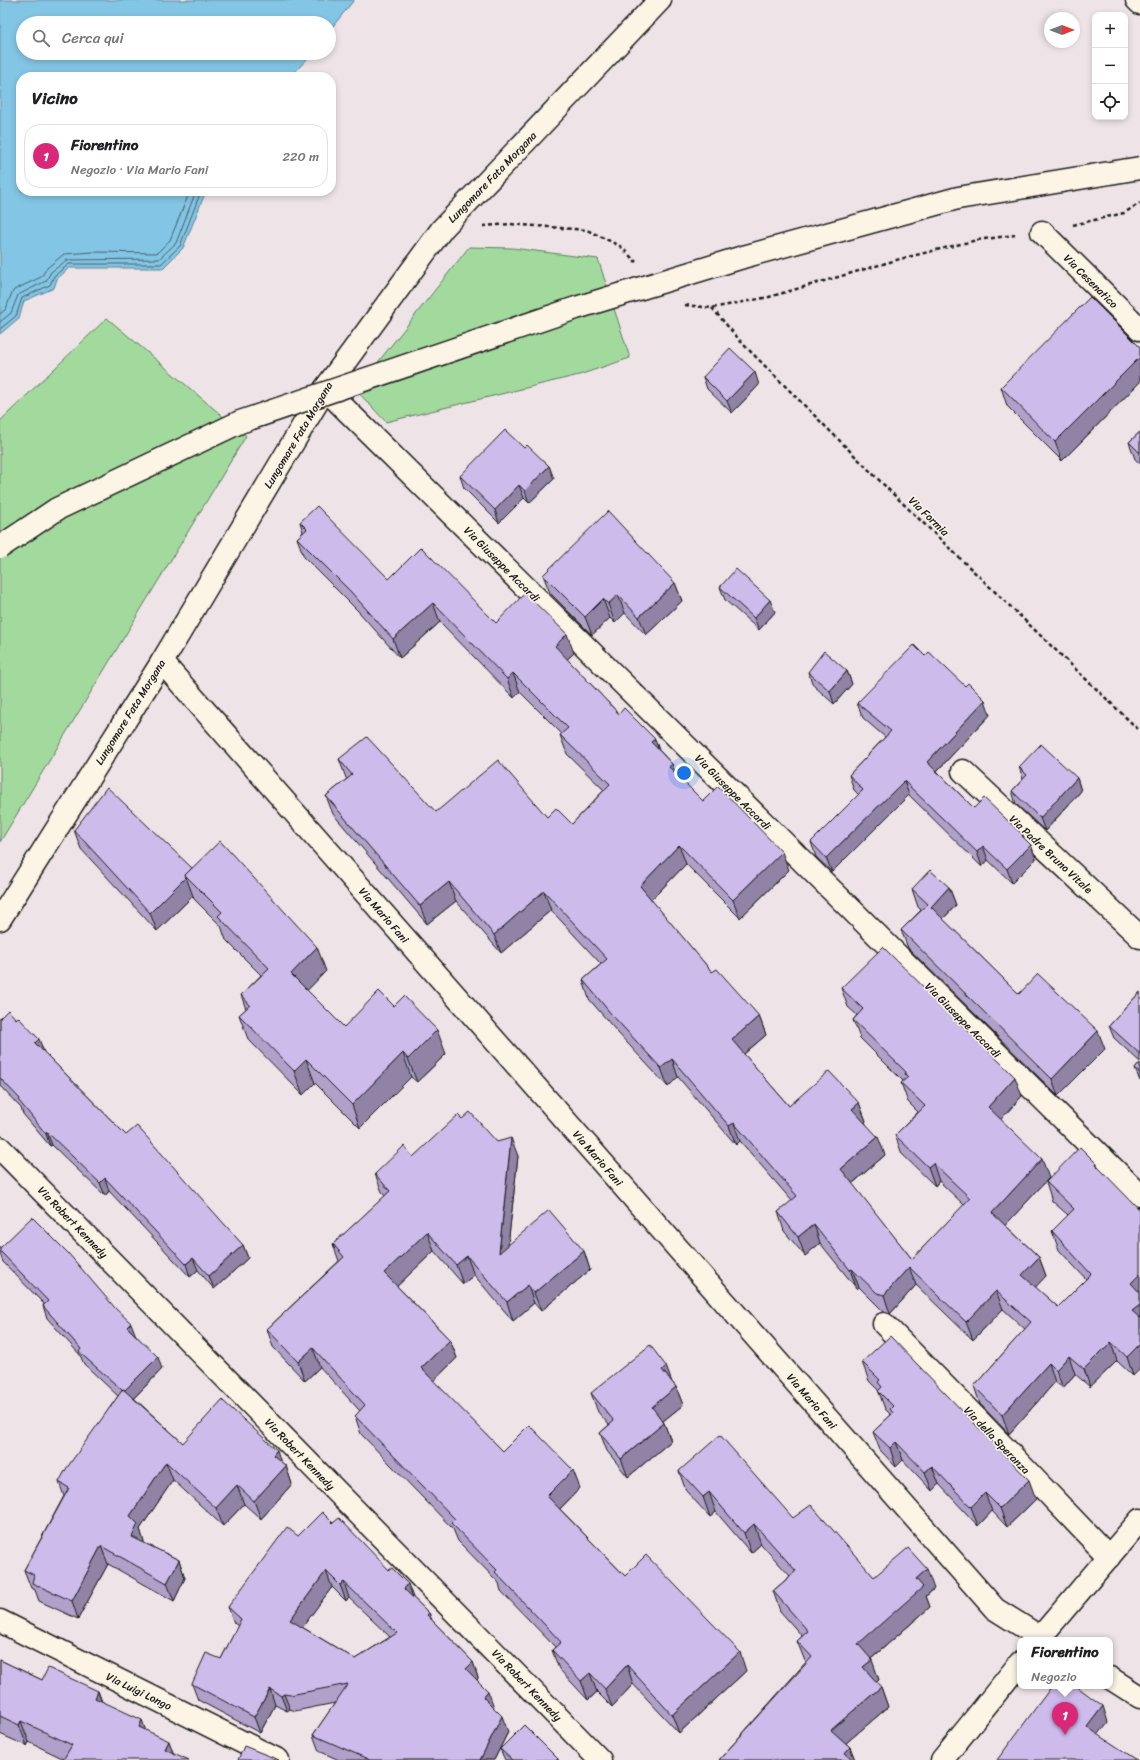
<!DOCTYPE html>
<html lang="it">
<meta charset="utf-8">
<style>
:root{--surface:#fff;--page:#f2f2f2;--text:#202124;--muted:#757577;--line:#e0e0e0;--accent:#db2777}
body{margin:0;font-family:Sriracha,sans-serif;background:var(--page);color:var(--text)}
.controls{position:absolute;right:12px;top:12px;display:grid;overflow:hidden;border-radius:8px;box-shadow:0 2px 6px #0003}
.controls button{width:36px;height:36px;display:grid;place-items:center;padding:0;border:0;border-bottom:1px solid var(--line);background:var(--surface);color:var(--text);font:20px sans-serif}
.compass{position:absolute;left:1044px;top:12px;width:36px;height:36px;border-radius:50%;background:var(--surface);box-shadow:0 2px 6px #0003;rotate:90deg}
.you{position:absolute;left:684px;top:773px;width:14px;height:14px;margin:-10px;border:3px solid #fff;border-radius:50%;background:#1a73e8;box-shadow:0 0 0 6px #1a73e833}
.badge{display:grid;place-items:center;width:26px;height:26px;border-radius:50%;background:var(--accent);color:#fff;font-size:13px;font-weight:700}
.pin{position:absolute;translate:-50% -33px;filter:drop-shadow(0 1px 2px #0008)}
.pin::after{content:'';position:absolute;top:21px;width:14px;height:12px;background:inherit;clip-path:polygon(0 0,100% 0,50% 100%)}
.popup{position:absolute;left:1017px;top:1637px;width:96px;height:52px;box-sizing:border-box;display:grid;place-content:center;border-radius:8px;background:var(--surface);filter:drop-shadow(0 1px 3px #0005);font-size:13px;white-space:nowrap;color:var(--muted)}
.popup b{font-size:15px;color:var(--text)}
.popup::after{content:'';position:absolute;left:50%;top:100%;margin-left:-8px;border:8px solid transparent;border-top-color:var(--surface)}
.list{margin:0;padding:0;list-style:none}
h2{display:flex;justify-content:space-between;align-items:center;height:52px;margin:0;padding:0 16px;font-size:17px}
h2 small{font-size:13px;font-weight:400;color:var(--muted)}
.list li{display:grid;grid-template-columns:26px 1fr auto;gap:12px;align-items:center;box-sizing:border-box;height:64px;margin:0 8px 8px;padding:0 8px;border:1px solid var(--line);border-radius:16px}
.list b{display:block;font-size:15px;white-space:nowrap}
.list p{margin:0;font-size:13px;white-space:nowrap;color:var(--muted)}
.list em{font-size:13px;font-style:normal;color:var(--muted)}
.icon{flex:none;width:22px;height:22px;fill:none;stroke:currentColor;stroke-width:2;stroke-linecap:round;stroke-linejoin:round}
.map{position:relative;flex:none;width:1140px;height:1760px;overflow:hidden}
.search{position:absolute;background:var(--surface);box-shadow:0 2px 6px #0003;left:16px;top:16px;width:320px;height:44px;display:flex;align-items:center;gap:10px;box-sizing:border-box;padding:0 14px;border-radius:22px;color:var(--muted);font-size:15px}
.panel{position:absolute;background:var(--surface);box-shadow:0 2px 6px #0003;left:16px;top:72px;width:320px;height:124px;border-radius:16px}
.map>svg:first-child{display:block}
</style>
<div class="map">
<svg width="1140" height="1760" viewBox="0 0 1140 1760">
<rect width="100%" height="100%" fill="#eee4e7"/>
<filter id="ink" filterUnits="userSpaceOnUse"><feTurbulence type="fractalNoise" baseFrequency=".025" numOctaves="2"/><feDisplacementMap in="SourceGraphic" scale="8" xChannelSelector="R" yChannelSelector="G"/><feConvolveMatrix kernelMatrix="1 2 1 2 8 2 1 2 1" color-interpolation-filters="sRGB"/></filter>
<g filter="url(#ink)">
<path fill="#a2da9e" stroke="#5f7b5d" d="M469 247 512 248 598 259 630 358 579 375 386 422 356 390Z
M107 318 246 436 0 842V421Z"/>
<path fill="#83c5e4" stroke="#5a8194" d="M0 0H354L329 31V23H23V53H313L290 77H21V191H206L183 248 163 268H69L57 279 54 288 24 301 19 318 0 334Z"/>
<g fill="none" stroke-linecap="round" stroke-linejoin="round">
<path stroke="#45606c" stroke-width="1" d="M0 314 6 309 11 295 14 290 41 277 47 268 64 254 94 252 157 253 170 240 190 191
M0 322 11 313 18 295 46 281 51 272 67 260 159 259 176 243 196 191
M0 329 16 316 22 298 50 285 54 276 69 264H161L180 246 201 191"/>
<g stroke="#1c1c1c" stroke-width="25">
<path id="minor" d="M1137 0 1140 3
M1042 232 1140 329
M325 389 1140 1195
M162 662 995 1609 1040 1637
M963 771 1140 937
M0 1148 600 1760
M884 1324 979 1421 1109 1557
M0 1621 278 1760"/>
</g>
<g stroke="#1c1c1c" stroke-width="25">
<path id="tertiary" d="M0 919 162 662 325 389 442 229 660 0
M1038 1640 1140 1520
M1110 1678 1140 1697
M942 1760 1020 1663"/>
</g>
<path stroke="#1c1c1c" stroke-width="2.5" stroke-dasharray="4 3" stroke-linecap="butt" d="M1073 225 1124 213 1140 203
M483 226 510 224 587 230 620 246 636 262
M685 305 712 308 769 297 900 259 977 240 1015 235
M712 308 743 344 891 492 1140 731"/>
<use href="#minor" stroke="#fcf5e5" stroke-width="22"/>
<use href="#tertiary" stroke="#fcf5e5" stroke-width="22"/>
<g stroke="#1c1c1c" stroke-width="25" stroke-linecap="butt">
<path id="secondary-bridge" d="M0 547 57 509 240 422 576 308 743 257 958 198 1140 168"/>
</g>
<use href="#secondary-bridge" stroke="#fcf5e5" stroke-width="22"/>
</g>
<path fill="#b0a1cb" stroke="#1c1c1c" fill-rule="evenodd" d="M1140 347V382L1062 461 1007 406 1001 387Z
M703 377 759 385 732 413 707 389Z
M1140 432V464L1135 459 1129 442Z
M524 448 549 466 554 479 529 503 524 498 499 523 464 488 460 476Z
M300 522 389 579 496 623 574 653 567 659 619 714 655 739 659 750 672 764 676 774 703 801 789 870 740 918 686 864 651 900 712 972 759 1016 766 1035 744 1054 789 1106 859 1103 866 1121 865 1122 885 1155 852 1184 912 1259 964 1205 939 1181 935 1186 902 1154 895 1135 918 1112 908 1102 901 1083 903 1081 860 1038 853 1020 857 1015 848 1007 841 988 1022 1096 1000 1119 1049 1178 1005 1225 1039 1257 1046 1276 1035 1287 1058 1307 1086 1279 1059 1250 1052 1231 1068 1215 1052 1201 1046 1182 1097 1164 1098 1168 1133 1376 1117 1361 1090 1387 1075 1374 1063 1388 1055 1382 1009 1434 980 1404 974 1386 1025 1329 1003 1309 973 1340 916 1285 890 1314 884 1312 859 1287 857 1289 820 1243 805 1256 784 1231 778 1212 792 1201 740 1141 736 1145 678 1077 668 1087 618 1033 589 999 583 980 601 964 551 910 501 953 456 901 427 924 333 814 326 796 347 779 346 778 339 759 436 812 547 817 572 824 604 790 567 754 560 735 562 734 520 692 514 698 440 622 400 658 358 611 304 557 297 538 303 532Z
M543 575 675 583 682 601 646 635 625 613 615 623 610 618 592 635 550 593Z
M720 587 775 612 759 630 725 600Z
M925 656 990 715 937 771 974 808 1024 838 1031 845 1036 859 1012 883 988 860 982 867 909 795 832 872 816 857 811 842 859 795 854 790 849 775 885 737 863 718 857 703Z
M847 671 852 684 834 704 813 685 808 672Z
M1019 767 1077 778 1081 791 1045 831 1016 804 1012 791 1023 779Z
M74 830 192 868 326 971 307 990 344 1027 394 1006 446 1054 417 1082 411 1077 360 1128 315 1083 303 1095 248 1039 239 1015 246 1009 241 995 261 975 226 940 221 926 194 899 193 896 157 931 81 849Z
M949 887 956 905 943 919 1019 994 1105 1049 1058 1096 908 948 901 930 921 910 918 907 912 889Z
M1140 992V1062L1114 1038 1109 1026Z
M0 1018 43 1051 126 1135 243 1245 248 1258 214 1289 198 1270 190 1277 109 1191 105 1196 52 1145 50 1146 23 1114 21 1108 0 1086Z
M1140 1063V1081L1135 1069Z
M462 1119 518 1156 508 1245 584 1251 590 1270 541 1311 534 1303 513 1321 474 1275 463 1284 434 1251 397 1286 450 1340 457 1358 433 1381 503 1451 580 1488 560 1509 625 1576 746 1671 679 1733 633 1684 612 1707 597 1692 588 1700 559 1669 552 1650 555 1647 501 1591 499 1583 458 1541 453 1529 361 1434 355 1416 360 1411 320 1367 305 1381 273 1347 267 1329 339 1261 333 1244 385 1196 382 1192 375 1174 413 1157Z
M0 1248 136 1335 162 1369 134 1398 183 1443 281 1462 286 1466 292 1484 261 1519 244 1504 223 1526 173 1480 140 1529 144 1543 179 1560 185 1578 174 1601 108 1564 78 1619 39 1601 35 1590 31 1588 24 1570 64 1496 59 1482 118 1396 84 1364 80 1355 47 1318 43 1306 44 1304 3 1262 0 1254Z
M862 1362 1036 1499 1007 1527 992 1511 978 1526 939 1484 932 1491 903 1460 896 1467 880 1450 873 1432 891 1415 885 1409 878 1390 869 1381Z
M672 1382 676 1387 683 1405 663 1421 664 1423 671 1441 628 1477 607 1451 600 1433 609 1425 598 1412 591 1393Z
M679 1471 793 1518 874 1577 934 1589 926 1596 930 1607 871 1659 879 1680 876 1682 881 1687 888 1707 846 1743 850 1747 855 1760H719L806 1662 805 1661 797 1641 802 1636 780 1611 773 1591 790 1576 761 1544 751 1553 716 1512 710 1517 686 1491Z
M333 1523 429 1613 432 1620 473 1662 478 1678 477 1680 494 1707 493 1708 508 1732 494 1760H339L319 1751 313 1735 335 1703 295 1711 290 1709 287 1711 275 1705 260 1733 198 1700 192 1684 221 1659 238 1626 234 1623 228 1607 298 1536ZM332 1587 346 1601 349 1598 390 1637 355 1659 302 1627Z
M0 1660 42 1680 98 1691 102 1702 64 1759 29 1742 27 1746 0 1734Z
M500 1749 559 1760H505Z"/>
<path fill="#9083a5" stroke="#1c1c1c" d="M1140 357V382L1062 461 1055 442Z
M755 372 759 385 732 413 727 401Z
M549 466 554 479 529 503 525 491Z
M519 485 524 498 499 523 495 510Z
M675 583 682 601 646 635 639 617Z
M618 595 625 613 615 623 608 604Z
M603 599 610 618 592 635 585 617Z
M770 600 775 612 759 630 754 618Z
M433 603 440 622 400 658 393 639Z
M567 634 574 653 561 665 555 646Z
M847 671 852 684 834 704 830 691Z
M513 673 520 692 514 698 507 679Z
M985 700 990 715 932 776 927 762Z
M655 739 661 757 651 742Z
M672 764 679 782 669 767Z
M1077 778 1081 791 1045 831 1040 818Z
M904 781 909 795 832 872 826 858Z
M1023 835 1028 848 1031 845 1036 859 1012 883 1007 869Z
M679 845 686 864 647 904 640 886Z
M983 846 988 860 982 867 977 852Z
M782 852 789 870 740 918 733 900Z
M186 877 193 896 157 931 150 913Z
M449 882 456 901 427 924 420 906Z
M949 887 956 905 938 924 931 907Z
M544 891 551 910 501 953 494 935Z
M317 947 326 971 300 998 291 974Z
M759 1016 766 1035 738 1059 732 1040Z
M437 1030 446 1054 417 1082 408 1059Z
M1098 1031 1105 1049 1058 1096 1052 1079Z
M39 1039 44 1052 35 1043Z
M403 1053 411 1077 360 1128 352 1105Z
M306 1059 315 1083 303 1095 294 1071Z
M672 1059 678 1077 668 1087 661 1068Z
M1015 1077 1022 1096 995 1126 988 1107Z
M859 1103 866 1121 859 1128 852 1109Z
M734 1123 740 1141 736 1145 729 1126Z
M47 1132 52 1145 50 1146 46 1134Z
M878 1137 885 1155 847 1188 841 1169Z
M511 1138 518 1156 505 1272 499 1253Z
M1042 1159 1049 1178 999 1232 992 1213Z
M933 1163 939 1181 935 1186 928 1167Z
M105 1178 109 1191 105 1196 100 1183Z
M814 1224 820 1243 805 1256 798 1237Z
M427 1232 434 1251 391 1292 384 1273Z
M243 1245 248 1258 214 1289 209 1276Z
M584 1251 590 1270 541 1311 534 1293Z
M467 1256 474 1275 463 1284 456 1265Z
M1039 1257 1046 1276 1029 1294 1022 1275Z
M193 1258 198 1270 190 1277 186 1264Z
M909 1267 916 1285 890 1314 884 1295Z
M852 1269 859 1287 857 1289 850 1270Z
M1140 1274V1299L1131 1283Z
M528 1285 534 1303 513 1321 507 1302Z
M996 1291 1003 1309 973 1340 966 1322Z
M1140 1305V1329L1132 1311Z
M131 1323 136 1336 127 1327Z
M450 1340 457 1358 427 1387 421 1368Z
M1111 1342 1117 1361 1090 1387 1084 1369Z
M1140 1344V1369L1133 1376 1127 1357Z
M313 1348 320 1367 305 1381 298 1362Z
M1069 1356 1075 1374 1063 1388 1056 1370Z
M158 1357 162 1369 128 1404 123 1392Z
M1049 1363 1055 1382 1009 1434 1002 1415Z
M666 1366 673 1385 662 1370Z
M676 1387 683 1405 658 1425 652 1407Z
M664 1423 671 1441 628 1477 621 1459Z
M896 1442 903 1460 896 1467 890 1448Z
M277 1450 283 1469 273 1455Z
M166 1462 173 1480 140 1529 144 1542 139 1555 132 1537 130 1516Z
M286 1466 292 1484 261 1519 254 1501Z
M932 1466 939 1484 932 1491 925 1472Z
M573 1470 580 1488 554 1515 547 1496Z
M1029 1480 1036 1499 1007 1527 1000 1508Z
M237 1485 244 1504 223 1526 216 1508Z
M709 1492 716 1512 710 1517 703 1497Z
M985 1493 992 1511 978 1526 971 1507Z
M754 1524 761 1544 751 1553 744 1533Z
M101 1546 108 1564 78 1619 72 1601Z
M179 1560 185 1578 174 1601 167 1583Z
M927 1569 934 1589 926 1596 930 1607 865 1664 858 1644 916 1579Z
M326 1571 332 1587 296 1636 290 1620Z
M344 1582 349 1598 346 1601 340 1585Z
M408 1584 414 1600 404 1589Z
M429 1613 435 1629 427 1615Z
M740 1652 746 1671 679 1733 672 1715Z
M872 1660 879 1680 871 1687 863 1667Z
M473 1662 478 1678 472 1685 466 1669Z
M627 1665 633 1684 612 1707 605 1689Z
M590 1673 597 1692 588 1700 581 1681Z
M881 1687 888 1707 838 1750 831 1730Z
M270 1689 275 1705 260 1733 254 1717Z
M98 1691 106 1713 95 1698Z
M488 1691 494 1707 488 1713 483 1697Z
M284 1694 290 1709 287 1711 281 1696Z
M1103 1706 1108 1722 1093 1742 1087 1727Z
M502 1716 508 1732 494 1760H480Z
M142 1720 150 1742 139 1727Z
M21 1721 29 1742 27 1746 19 1725Z
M169 1741 176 1760 165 1749Z
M850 1747 855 1760H847L845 1753Z"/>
<path fill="#cdbbec" stroke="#1c1c1c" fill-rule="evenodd" d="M1090 297 1140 347V357L1055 442 1001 387Z
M730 348 755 372 727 401 703 377Z
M505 430 524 448 527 445 549 466 525 491 519 485 495 510 460 476Z
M1140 432V453L1129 442Z
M317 506 389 579 421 547 496 623 525 593 567 634 555 646 619 714 624 708 655 739 651 742 672 764 669 767 703 801 718 786 782 852 733 900 679 845 640 886 712 972 717 969 759 1016 732 1040 789 1106 829 1071 859 1103 852 1109 878 1137 841 1169 912 1259 970 1198 933 1163 928 1167 895 1135 925 1106 901 1083 908 1077 905 1074 906 1072 853 1020 863 1009 841 988 883 947 1015 1077 988 1107 1042 1159 992 1213 1039 1257 1022 1275 1058 1307 1091 1274 1052 1231 1074 1209 1046 1182 1080 1147 1097 1164 1096 1165 1140 1210V1274L1131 1283 1140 1293V1305L1132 1311 1140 1318V1344L1127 1357 1111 1342 1084 1369 1069 1356 1056 1370 1049 1363 1002 1415 974 1386 1031 1322 996 1291 966 1322 909 1267 884 1295 877 1293 852 1269 850 1270 814 1224 798 1237 778 1212 797 1196 734 1123 729 1126 672 1059 661 1068 612 1015 583 980 607 959 544 891 494 935 449 882 420 906 326 796 352 775 339 759 367 737 436 812 498 760 547 817 556 808 572 824 610 784 560 735 568 728 513 673 507 679 433 603 393 639 351 592 297 538 307 529 300 522Z
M608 511 675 583 639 617 618 595 608 604 603 599 585 617 543 575Z
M736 569 770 600 754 618 720 587Z
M914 645 925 656 929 652 965 686 968 683 985 700 927 762 974 808 984 798 1023 835 1022 836 1031 845 1007 869 983 846 977 852 904 781 826 858 811 842 863 790 849 775 891 731 857 703Z
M824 651 847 671 830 691 808 672Z
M1041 744 1077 778 1040 818 1012 791 1027 775 1019 767Z
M107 787 192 868 185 875 186 877 150 913 74 830Z
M220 841 317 947 291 974 344 1027 379 991 394 1006 404 996 437 1030 408 1059 403 1053 352 1105 306 1059 294 1071 239 1015 250 1005 241 995 269 968 218 916 222 912 185 875Z
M930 870 949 887 931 907 1019 994 1038 974 1098 1031 1052 1079 901 930 928 904 912 889Z
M1140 992V1054L1109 1026Z
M8 1010 16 1019 18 1017 39 1039 35 1043 126 1135 137 1126 243 1245 209 1276 193 1258 186 1264 105 1178 100 1183 47 1132 46 1134 19 1101 20 1099 0 1078V1018Z
M1140 1063V1073L1135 1069Z
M470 1112 497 1142 511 1138 499 1253 549 1210 584 1251 534 1293 528 1285 507 1302 467 1256 456 1265 427 1232 384 1273 450 1340 421 1368 503 1451 529 1425 573 1470 547 1496 625 1576 646 1555 740 1652 672 1715 627 1665 605 1689 590 1673 581 1681 552 1650 561 1642 495 1572 497 1570 451 1523 455 1519 355 1416 365 1405 313 1348 298 1362 267 1329 344 1257 333 1244 390 1191 375 1174 404 1146 413 1157 458 1115 462 1119Z
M32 1217 68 1253 116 1309 131 1323 127 1327 158 1357 125 1390 123 1389 122 1390 79 1352 81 1349 43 1306 48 1301 0 1251V1248Z
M890 1336 1029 1480 1000 1508 985 1493 971 1507 932 1466 925 1472 896 1442 890 1448 873 1432 893 1413 890 1409 893 1406 878 1391 882 1387 878 1382 880 1380 862 1362Z
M650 1345 666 1366 662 1370 676 1387 652 1407 664 1423 621 1459 600 1433 614 1421 591 1393Z
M123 1389 183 1443 222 1400 277 1450 273 1455 286 1466 254 1501 237 1485 216 1508 166 1462 130 1516 138 1524 132 1537 179 1560 167 1583 101 1546 72 1601 32 1583 34 1575 24 1570 69 1488 59 1482 66 1469Z
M720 1435 793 1518 811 1505 874 1577 908 1548 927 1569 916 1579 923 1587 858 1644 872 1660 863 1667 881 1687 831 1730 850 1747 845 1753 853 1760H719L812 1657 797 1641 808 1631 773 1591 796 1571 754 1524 744 1533 709 1492 703 1497 679 1471Z
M322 1512 333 1523 339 1518 389 1570 392 1568 408 1584 404 1589 429 1613 427 1615 473 1662 466 1669 488 1691 483 1697 502 1716 480 1760H370L313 1735 348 1684 290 1695 284 1694 281 1696 270 1689 254 1717 192 1684 206 1653 221 1659 241 1619 228 1607 287 1527 298 1536ZM326 1571 340 1585 344 1582 397 1633 355 1659 290 1620Z
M0 1660 42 1680 48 1668 98 1691 95 1698 142 1720 139 1727 169 1741 165 1749 189 1760H63L72 1745 21 1721 19 1725 0 1716Z
M1052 1686H1076L1103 1706 1087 1727 1137 1760H997Z
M524 1725 558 1759 557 1760H512L500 1749Z
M244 1746 279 1760H238Z"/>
</g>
<g text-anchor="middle" stroke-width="3" stroke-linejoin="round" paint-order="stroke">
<g font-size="11" fill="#1c1c1c" stroke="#fcf5e5">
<text transform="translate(492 177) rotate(-46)" y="4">Lungomare Fata Morgana</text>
<text transform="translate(1091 281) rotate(45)" y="4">Via Cesenatico</text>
<text transform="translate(298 435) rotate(-59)" y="4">Lungomare Fata Morgana</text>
<text transform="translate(929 516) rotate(44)" y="4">Via Formia</text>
<text transform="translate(502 564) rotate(45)" y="4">Via Giuseppe Accardi</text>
<text transform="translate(130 712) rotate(-58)" y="4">Lungomare Fata Morgana</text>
<text transform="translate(733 792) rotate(45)" y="4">Via Giuseppe Accardi</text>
<text transform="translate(1051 854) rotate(43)" y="4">Via Padre Bruno Vitale</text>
<text transform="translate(384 915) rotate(49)" y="4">Via Mario Fani</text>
<text transform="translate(963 1020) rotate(45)" y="4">Via Giuseppe Accardi</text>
<text transform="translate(598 1158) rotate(49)" y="4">Via Mario Fani</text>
<text transform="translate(73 1222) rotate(46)" y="4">Via Robert Kennedy</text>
<text transform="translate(812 1401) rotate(49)" y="4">Via Mario Fani</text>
<text transform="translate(997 1440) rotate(46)" y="4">Via della Speranza</text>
<text transform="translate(300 1454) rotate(46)" y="4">Via Robert Kennedy</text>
<text transform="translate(527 1685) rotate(46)" y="4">Via Robert Kennedy</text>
<text transform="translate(139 1691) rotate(26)" y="4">Via Luigi Longo</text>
</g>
</g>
</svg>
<div class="controls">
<button>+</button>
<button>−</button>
<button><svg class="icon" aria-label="locate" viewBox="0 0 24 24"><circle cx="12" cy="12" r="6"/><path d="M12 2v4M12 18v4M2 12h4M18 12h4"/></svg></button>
</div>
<svg class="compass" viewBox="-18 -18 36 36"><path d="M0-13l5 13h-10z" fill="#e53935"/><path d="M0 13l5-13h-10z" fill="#757577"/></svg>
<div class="you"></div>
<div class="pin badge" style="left:1065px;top:1735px">1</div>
<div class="popup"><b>Fiorentino</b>Negozio</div>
<div class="search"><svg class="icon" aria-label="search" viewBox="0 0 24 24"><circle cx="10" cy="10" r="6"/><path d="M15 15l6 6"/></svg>Cerca qui</div>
<section class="panel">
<h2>Vicino<small></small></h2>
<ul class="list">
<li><span class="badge">1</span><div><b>Fiorentino</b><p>Negozio · Via Mario Fani</p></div><em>220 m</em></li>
</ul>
</section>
</div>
